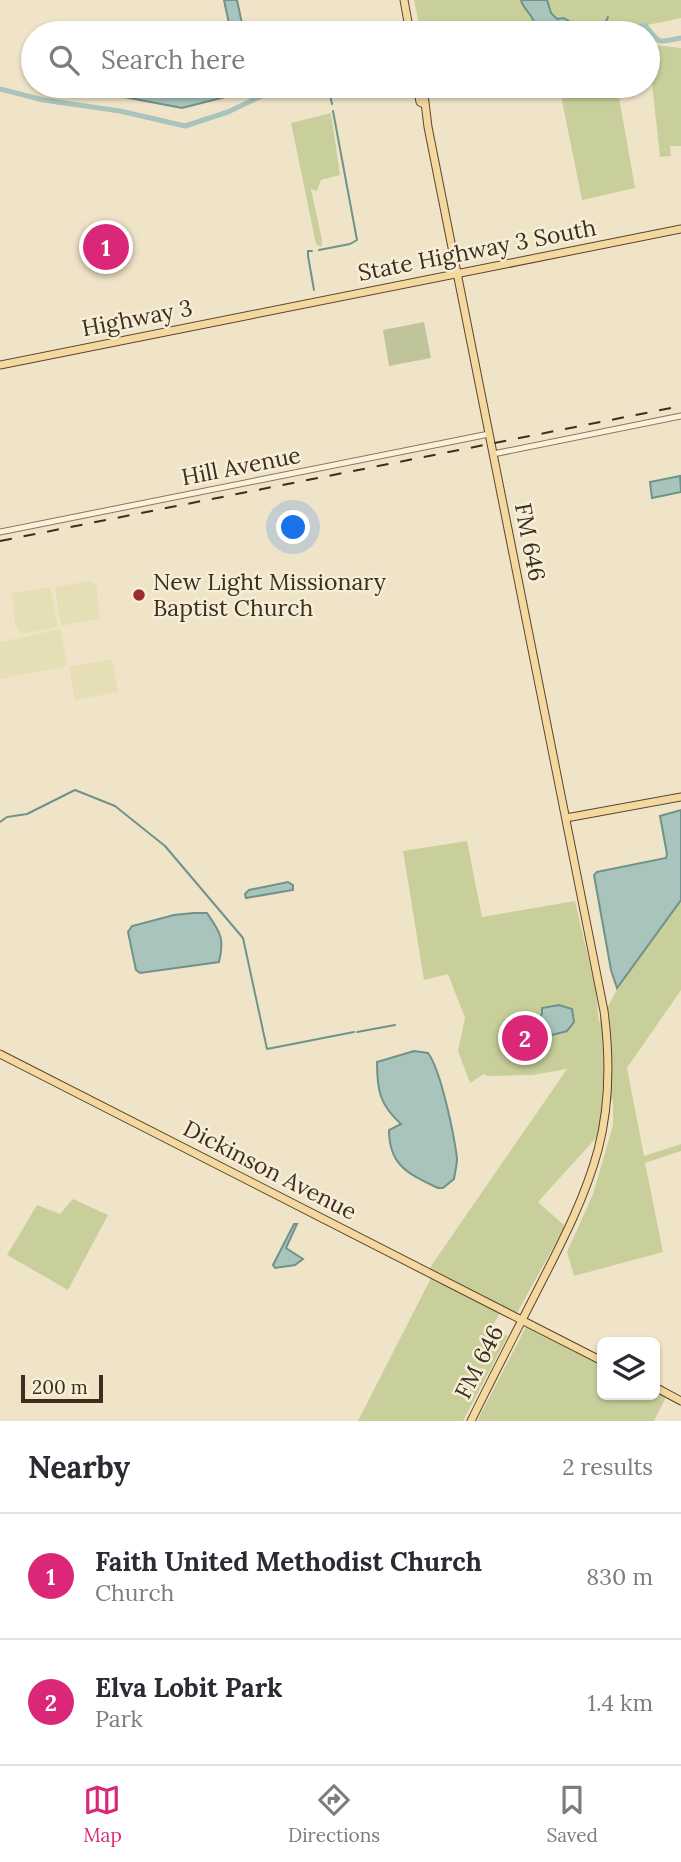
<!DOCTYPE html>
<style>
:root{--surface:#fff;--page:#f7f7f7;--text:#2b2b33;--muted:#7c7c81;--line:#e1e1e2;--accent:#db2777}
body{margin:0;font-family:Lora,serif;background:var(--page);color:var(--text)}
.controls{position:absolute;right:21px;bottom:21px;display:grid;overflow:hidden;border-radius:10px;box-shadow:0 2px 5px #0004}
.controls button{width:63px;height:63px;display:grid;place-items:center;padding:0;border:0;border-bottom:2px solid var(--line);background:var(--surface);color:var(--text);font:35px sans-serif}
.scale{position:absolute;left:21px;bottom:18px;width:82px;box-sizing:border-box;padding-left:7px;border:4px solid #3d2e20;border-top:0;font-size:19px;line-height:24px;white-space:nowrap;color:#3d2e20;-webkit-text-stroke:5px #f7eed8;paint-order:stroke}
.you{position:absolute;left:294px;top:528px;width:24px;height:24px;margin:-18px;border:5px solid #fff;border-radius:50%;background:#1a73e8;box-shadow:0 0 0 10px #1a73e833}
.badge{display:grid;place-items:center;width:46px;height:46px;border-radius:50%;background:var(--accent);color:#fff;font-size:23px;font-weight:700}
.pin{position:absolute;translate:-50% -50%;border:4px solid #fff;box-shadow:0 2px 7px #0006}
.list{margin:0;padding:0;list-style:none}
h2{display:flex;justify-content:space-between;align-items:center;height:91px;margin:0;padding:0 28px;font-size:30px}
h2 small{font-size:23px;font-weight:400;color:var(--muted)}
.list li{display:grid;grid-template-columns:46px 1fr auto;gap:21px;align-items:center;box-sizing:border-box;height:126px;padding:0 28px;border-top:2px solid var(--line)}
.list b{display:block;font-size:26px;white-space:nowrap}
.list p{margin:0;font-size:23px;white-space:nowrap;color:var(--muted)}
.list em{font-size:23px;font-style:normal;color:var(--muted)}
.icon{flex:none;width:38px;height:38px;fill:none;stroke:currentColor;stroke-width:2;stroke-linecap:round;stroke-linejoin:round}
.map{position:relative;flex:none;width:681px;height:1421px;overflow:hidden}
.search{position:absolute;background:var(--surface);box-shadow:0 2px 5px #0004;left:21px;right:21px;top:21px;height:77px;display:flex;align-items:center;gap:18px;box-sizing:border-box;padding:0 24px;border-radius:38px;color:var(--muted);font-size:26px}
.sheet{height:343px;background:var(--surface)}
nav{display:flex;justify-content:space-around;align-items:center;box-sizing:border-box;height:98px;border-top:2px solid var(--line);background:var(--surface);font-size:19px;color:var(--muted)}
nav a{display:grid;justify-items:center;gap:4px}
nav .on{color:var(--accent)}
.map>svg:first-child{display:block}
</style>
<div class="map">
<svg width="681" height="1421" viewBox="0 0 681 1421">
<rect width="100%" height="100%" fill="#f0e4c8"/>
<path fill="#e6deb5" d="M90 581 96 584 100 618 61 626 55 587Z
M50 587 58 627 22 634 15 626 12 593Z
M61 629 67 666 0 679V642Z
M112 659 118 692 75 700 69 667Z"/>
<path fill="#c9cf9b" d="M414 0H681V18L609 33H421Z
M648 44 681 48V146H670L671 156 660 157 651 74H648Z
M559 86H617L635 188 582 200Z
M331 113 340 175 321 180 317 191 311 189 322 240 321 247 316 244 291 123Z
M467 841 482 917 575 901 596 992 599 1023 618 988 681 900V990L627 1068 644 1156 681 1144V1151L645 1163 663 1252 574 1276 567 1252 593 1194 613 1125V1098L595 1139 538 1202 565 1226 517 1313 475 1292 470 1297 500 1313 492 1327 508 1336 463 1421H358L434 1272 429 1269 567 1069 533 1075 487 1076 484 1074 470 1083 458 1051 465 1018 448 974 424 980 403 851Z
M73 1199 108 1215 68 1290 7 1255 37 1205 60 1214Z
M526 1327 602 1366V1395H655V1392L666 1397 654 1421H477Z"/>
<path fill="#bfc49a" d="M424 322 431 358 389 366 383 330Z"/>
<path fill="#a9c4bc" stroke="#6f938a" stroke-width="2" d="M224 0H237L244 33H231Z
M521 0H547L551 13 557 19 564 18 570 22 568 28 532 33C532 30 534 26 534 23 534 16 523 9 521 0Z
M118 86H156L162 91 191 86H249L225 97 182 108 114 95 110 90Z
M680 476 681 492 652 498 650 482Z
M681 810V900L617 988 611 970 594 875 597 872 666 858 667 854 660 816Z
M288 882 293 885V890L246 898 245 894 249 890Z
M194 913H207C220 932 225 938 219 962L140 973 136 970 128 932 132 926 174 915Z
M559 1005 572 1009 574 1022 567 1031 552 1035 543 1030 538 1019 542 1014V1008Z
M414 1051 428 1053C441 1070 454 1135 457 1158 457 1165 455 1172 454 1179L443 1188H438C409 1174 389 1166 389 1130L401 1124C380 1105 377 1091 377 1062Z
M294 1224H297L286 1248 303 1259 295 1265 275 1268 273 1265Z"/>
<g fill="none" stroke-linecap="round" stroke-linejoin="round">
<path stroke="#6f938a" stroke-width="2" d="M601 33 608 17
M328 86 332 104
M319 250 350 244 357 240 333 111
M312 251H308V256L314 290
M0 822 7 817 27 814 75 790 115 806 165 846 243 938 267 1049 354 1032
M357 1032 395 1025"/>
<path stroke="#a9c4bc" stroke-width="5" d="M607 33 645 25C660 44 656 43 681 38
M0 89 43 100 120 111 185 126 228 112 282 86"/>
<g stroke="#8d765c" stroke-width="7">
<path id="minor" d="M493 454 681 416
M0 532 489 434"/>
</g>
<g stroke="#5b4430" stroke-width="9">
<path id="major" d="M404 0 410 33
M417 86 420 102 424 104
M423 86 428 127 604 1011C610 1057 610 1105 598 1150 585 1198 562 1242 539 1287 516 1332 493 1376 471 1421
M0 365 681 229
M566 818 681 797
M0 1054 602 1361
M655 1387 681 1401"/>
</g>
<use href="#minor" stroke="#faf1dc" stroke-width="5"/>
<use href="#major" stroke="#f3d9a0" stroke-width="7"/>
<path stroke="#3d2e20" stroke-width="2" stroke-dasharray="12 12" stroke-linecap="butt" d="M0 541 681 406"/>
</g>
<circle fill="#9e2a2b" stroke="#f7eed8" stroke-width="2.5" cx="139" cy="595" r="7"/>
<g text-anchor="middle" stroke-width="5" stroke-linejoin="round" paint-order="stroke">
<g font-size="23" fill="#3d2e20" stroke="#f7eed8">
<text transform="translate(477 250) rotate(-11)" y="8">State Highway 3 South</text>
<text transform="translate(137 318) rotate(-11)" y="8">Highway 3</text>
<text transform="translate(241 466) rotate(-11)" y="8">Hill Avenue</text>
<text transform="translate(530 542) rotate(79)" y="8">FM 646</text>
<text transform="translate(270 1170) rotate(27)" y="8">Dickinson Avenue</text>
<text transform="translate(479 1362) rotate(-63)" y="8">FM 646</text>
</g>
<g font-size="23" fill="#3d2e20" stroke="#f7eed8" text-anchor="start">
<text x="153" y="590">New Light Missionary<tspan x="153" dy="26">Baptist Church</tspan></text>
</g>
</g>
</svg>
<div class="controls">
<button><svg class="icon" aria-label="layers" viewBox="0 0 24 24"><path d="M12 4l9 5-9 5-9-5zM3 14l9 5 9-5"/></svg></button>
</div>
<div class="scale">200 m</div>
<div class="you"></div>
<div class="pin badge" style="left:106px;top:247px">1</div>
<div class="pin badge" style="left:525px;top:1038px">2</div>
<div class="search"><svg class="icon" aria-label="search" viewBox="0 0 24 24"><circle cx="10" cy="10" r="6"/><path d="M15 15l6 6"/></svg>Search here</div>
</div>
<section class="sheet">
<h2>Nearby<small>2 results</small></h2>
<ul class="list">
<li><span class="badge">1</span><div><b>Faith United Methodist Church</b><p>Church</p></div><em>830 m</em></li>
<li><span class="badge">2</span><div><b>Elva Lobit Park</b><p>Park</p></div><em>1.4 km</em></li>
</ul>
</section>
<nav>
<a class="on"><svg class="icon" aria-label="map" viewBox="0 0 24 24"><path d="M3 6l6-2 6 2 6-2v14l-6 2-6-2-6 2zM9 4v14M15 6v14"/></svg>Map</a>
<a><svg class="icon" aria-label="directions" viewBox="0 0 24 24"><path d="M12 3l9 9-9 9-9-9zM9 14v-3h6M13 9l2 2-2 2"/></svg>Directions</a>
<a><svg class="icon" aria-label="saved" viewBox="0 0 24 24"><path d="M7 4h10v16l-5-4-5 4z"/></svg>Saved</a>
</nav>
